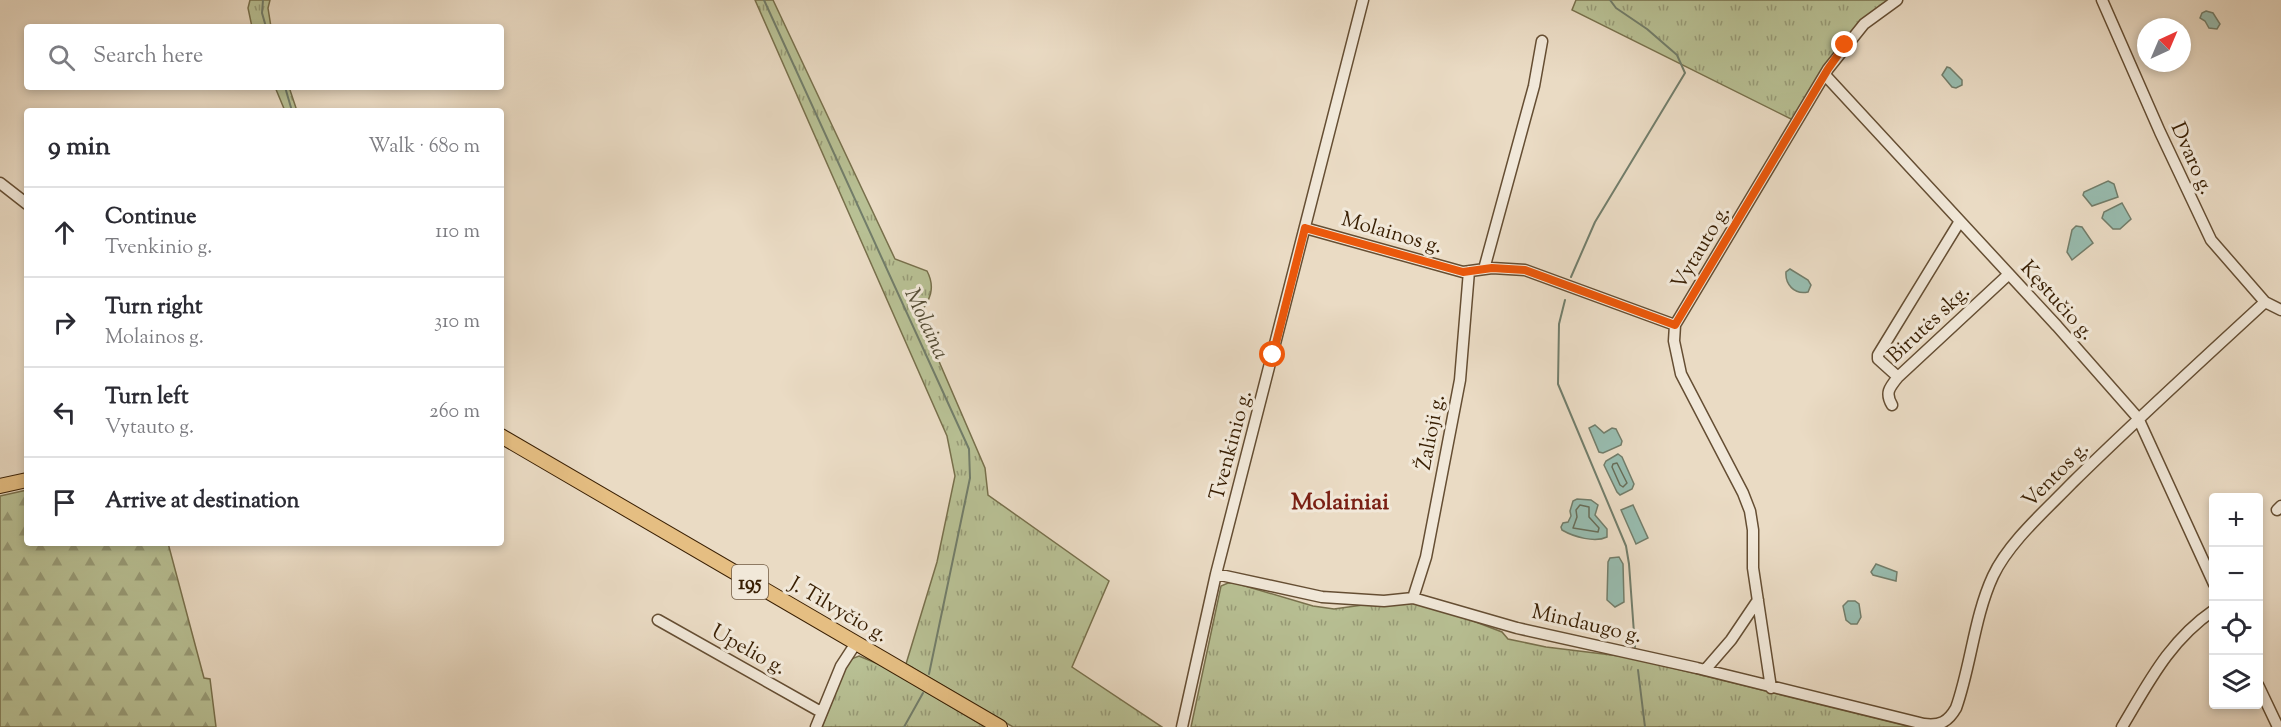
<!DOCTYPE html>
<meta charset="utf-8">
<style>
:root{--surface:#fff;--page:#f2f2f3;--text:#2b2b33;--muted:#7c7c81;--line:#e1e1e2}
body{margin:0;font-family:"Sorts Mill Goudy",serif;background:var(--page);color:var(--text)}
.controls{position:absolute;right:18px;bottom:18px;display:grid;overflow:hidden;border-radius:6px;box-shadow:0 3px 9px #0003}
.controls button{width:54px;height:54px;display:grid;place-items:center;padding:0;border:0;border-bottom:2px solid var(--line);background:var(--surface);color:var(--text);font:30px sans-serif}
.compass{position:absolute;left:2137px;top:18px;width:54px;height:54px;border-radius:50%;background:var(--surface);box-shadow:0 3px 9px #0003;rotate:44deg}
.stop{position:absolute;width:18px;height:18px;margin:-14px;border:4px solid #ea580c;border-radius:50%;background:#fff}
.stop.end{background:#ea580c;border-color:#fff;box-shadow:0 2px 6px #0008}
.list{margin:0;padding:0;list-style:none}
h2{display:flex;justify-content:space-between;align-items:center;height:78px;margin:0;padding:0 24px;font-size:26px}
h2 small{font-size:20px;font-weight:400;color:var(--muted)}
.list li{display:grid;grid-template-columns:39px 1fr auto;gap:18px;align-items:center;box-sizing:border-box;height:90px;padding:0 24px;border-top:2px solid var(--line)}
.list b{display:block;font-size:22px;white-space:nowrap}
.list p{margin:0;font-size:20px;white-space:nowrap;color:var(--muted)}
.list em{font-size:20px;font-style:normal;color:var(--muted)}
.icon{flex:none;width:33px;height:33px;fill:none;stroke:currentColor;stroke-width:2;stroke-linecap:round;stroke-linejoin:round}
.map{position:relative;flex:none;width:2281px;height:727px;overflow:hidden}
.search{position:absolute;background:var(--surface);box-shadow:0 3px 9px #0003;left:24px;top:24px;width:480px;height:66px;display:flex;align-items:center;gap:15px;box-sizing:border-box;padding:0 21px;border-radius:6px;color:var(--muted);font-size:22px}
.panel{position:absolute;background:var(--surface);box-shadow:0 3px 9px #0003;left:24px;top:108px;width:480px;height:438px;border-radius:6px}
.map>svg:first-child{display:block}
</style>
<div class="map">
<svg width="2281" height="727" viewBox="0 0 2281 727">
<defs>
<pattern id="grass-tufts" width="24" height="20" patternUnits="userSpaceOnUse" patternTransform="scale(1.5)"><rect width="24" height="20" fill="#b8c094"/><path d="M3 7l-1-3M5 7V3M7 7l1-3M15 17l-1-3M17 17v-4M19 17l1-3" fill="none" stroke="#979b77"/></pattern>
<pattern id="forest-firs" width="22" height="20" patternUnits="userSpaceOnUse" patternTransform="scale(1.5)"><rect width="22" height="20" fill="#b8c094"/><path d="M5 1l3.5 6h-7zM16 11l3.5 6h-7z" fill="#979b77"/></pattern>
</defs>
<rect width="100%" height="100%" fill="#eadbc4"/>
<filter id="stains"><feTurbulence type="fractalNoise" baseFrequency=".00333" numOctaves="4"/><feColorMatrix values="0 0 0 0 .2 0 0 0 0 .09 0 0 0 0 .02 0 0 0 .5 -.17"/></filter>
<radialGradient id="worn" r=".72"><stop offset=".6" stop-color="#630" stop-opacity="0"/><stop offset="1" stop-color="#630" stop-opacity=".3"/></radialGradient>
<path fill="url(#grass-tufts)" stroke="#78704c" stroke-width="1.5" d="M250 0H270L268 8 271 27H252L248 8Z
M755 0H773L895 259 927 271C936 288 930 300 919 315L985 468 988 495 1109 581 1072 667 1162 727H1013L906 664 937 562 955 476 947 436Z
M1576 0H1890L1881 5 1793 120 1572 10Z
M275 87H289L297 111H285Z
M1228 583H1235L1313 606 1334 609 1413 598 1502 632 1508 639 1546 647 1628 657 1911 727H1191L1221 586Z
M859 656 883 666 985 727H822L845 668 851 659Z"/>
<path fill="url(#forest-firs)" stroke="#78704c" stroke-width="1.5" d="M27 490V543H168L204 678 210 679 216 727H0V496Z"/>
<path fill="#98bcaf" stroke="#727d6a" stroke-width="1.5" d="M2206 11 2213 13 2220 24 2217 29 2209 28 2205 21 2200 18 2202 13Z
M1947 67 1950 68 1962 80V85L1956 88 1952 87 1942 75Z
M2108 181 2114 184 2118 197 2092 206 2083 195 2084 192Z
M2122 203 2131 219 2120 229H2113L2102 218 2104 212Z
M2076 226 2082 227 2093 243 2072 260 2067 252 2072 230Z
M1790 269 1808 280 1811 285 1808 292C1794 295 1785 284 1786 272Z
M1595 425 1604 433 1612 428 1616 429 1622 441 1621 445 1603 453 1599 452 1589 428Z
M1618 454 1622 457 1634 484 1632 489 1620 495 1617 492 1604 465 1606 461Z
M1577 499 1591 500 1598 505 1595 515 1607 529V537C1595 543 1574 537 1562 530L1561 527 1563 523 1568 522 1571 516 1570 511 1573 501Z
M1633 505 1648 538 1636 544 1621 510Z
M1619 557 1623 564 1624 602 1615 607 1607 600 1608 562 1610 558Z
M1876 564 1897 572 1896 581 1873 575 1871 572Z
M1848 601H1855L1859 604 1861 617 1857 624H1851L1846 620 1843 606Z"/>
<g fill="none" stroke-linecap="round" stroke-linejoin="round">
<path stroke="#686e59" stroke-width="1.5" d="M1617 463 1627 483 1623 487 1620 485 1612 467 1613 464Z
M1580 505 1589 507V517L1599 528 1598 532 1573 528 1577 517 1576 510Z"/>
<path stroke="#727d6a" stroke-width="2" d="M263 0 262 13 266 27
M764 0 969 449 970 478 929 674
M285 87 292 111
M1571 277 1595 222 1685 73 1677 55 1647 29 1616 8 1610 0
M1565 300 1559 324 1558 384 1626 546 1629 564 1635 647
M1638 670 1645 727
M904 727 923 693"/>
<g stroke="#654e33" stroke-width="13">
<path id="minor" d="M2102 0 2160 132 2211 240 2265 302 2281 310
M1825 75 2057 326 2138 418 2214 584
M0 183 27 204
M1305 228 1463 272 1492 268 1525 270 1675 325
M1484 269 1534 86 1542 41
M1898 377 1878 359V355L1960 221
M1892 405C1885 393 1889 388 1898 377L2009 274
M2277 510 2281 506
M1216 574 1322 597 1384 601 1413 598 1517 628 1697 668 1924 724C1940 726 1948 722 1956 708 1971 666 1974 617 1993 576 2009 542 2046 510 2072 483 2135 421 2200 362 2265 302
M1413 598 1426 557 1460 380 1469 271
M658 620 821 712
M1705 670 1731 640 1758 600
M2258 685 2278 727
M1771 688 1753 568V530L1750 511 1743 493 1681 374 1674 341 1675 325 1828 69 1864 24 1897 0
M816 727 841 666 856 643
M1182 727 1216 574 1363 0
M2122 727C2149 682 2169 641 2214 610"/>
</g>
<g stroke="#391f03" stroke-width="16">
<path id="major" d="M501 436 1000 727
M0 486 27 480"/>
</g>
<use href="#minor" stroke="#f1e8d9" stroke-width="10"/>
<use href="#major" stroke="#e5be82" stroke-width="14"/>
</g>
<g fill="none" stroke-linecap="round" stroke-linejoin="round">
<path stroke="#ea580c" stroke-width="8" d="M1273 355 1305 228 1463 272 1492 268 1525 270 1675 325 1828 69 1845 45"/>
</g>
<g text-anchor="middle" stroke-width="6" stroke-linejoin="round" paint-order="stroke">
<rect fill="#f1e8d9" stroke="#705b43" stroke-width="1.5" x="732" y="565" width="36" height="34" rx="4.5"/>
<g font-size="20" font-weight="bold" fill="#391f03">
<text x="750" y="589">195</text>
</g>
<g font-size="21" fill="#391f03" stroke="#f1e8d9">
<text transform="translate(2193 158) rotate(66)" y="7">Dvaro g.</text>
<text transform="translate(1392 232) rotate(16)" y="7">Molainos g.</text>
<text transform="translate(1700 247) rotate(-59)" y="7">Vytauto g.</text>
<text transform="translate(2058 300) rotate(48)" y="7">Kęstučio g.</text>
<text transform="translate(1928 323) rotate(-43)" y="7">Birutės skg.</text>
<text transform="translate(1430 432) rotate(-79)" y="7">Žalioji g.</text>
<text transform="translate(1230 445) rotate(-75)" y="7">Tvenkinio g.</text>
<text transform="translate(2055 474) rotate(-45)" y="7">Ventos g.</text>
<text transform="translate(839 609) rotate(30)" y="7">J. Tilvyčio g.</text>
<text transform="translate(1587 623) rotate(13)" y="7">Mindaugo g.</text>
<text transform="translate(749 649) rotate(29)" y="7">Upelio g.</text>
</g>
<g font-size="22" font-style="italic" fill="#564e37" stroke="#f1e8d9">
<text transform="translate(928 323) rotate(65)" y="8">Molaina</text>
</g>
<g font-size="24" font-weight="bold" fill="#7a1f14" stroke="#f1e8d9">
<text x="1340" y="509">Molainiai</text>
</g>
</g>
<rect width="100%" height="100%" filter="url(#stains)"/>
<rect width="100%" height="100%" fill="url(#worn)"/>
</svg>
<div class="controls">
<button>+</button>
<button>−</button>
<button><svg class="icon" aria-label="locate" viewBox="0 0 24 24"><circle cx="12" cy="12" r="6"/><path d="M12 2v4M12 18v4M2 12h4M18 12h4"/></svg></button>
<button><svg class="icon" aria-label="layers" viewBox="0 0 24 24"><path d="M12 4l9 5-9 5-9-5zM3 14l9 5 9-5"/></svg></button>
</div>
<svg class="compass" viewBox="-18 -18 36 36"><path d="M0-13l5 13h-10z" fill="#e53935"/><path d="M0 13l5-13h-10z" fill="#7c7c81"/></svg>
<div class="stop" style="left:1273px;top:355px"></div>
<div class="stop end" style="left:1845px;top:45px"></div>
<div class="search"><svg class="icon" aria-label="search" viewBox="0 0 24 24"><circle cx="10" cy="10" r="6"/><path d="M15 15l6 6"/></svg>Search here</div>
<section class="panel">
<h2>9 min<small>Walk · 680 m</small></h2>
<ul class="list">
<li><svg class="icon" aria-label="ahead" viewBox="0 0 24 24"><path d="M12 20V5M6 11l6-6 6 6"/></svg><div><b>Continue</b><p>Tvenkinio g.</p></div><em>110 m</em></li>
<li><svg class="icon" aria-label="right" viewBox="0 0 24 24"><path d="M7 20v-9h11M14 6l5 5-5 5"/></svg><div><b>Turn right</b><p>Molainos g.</p></div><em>310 m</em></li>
<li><svg class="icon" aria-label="left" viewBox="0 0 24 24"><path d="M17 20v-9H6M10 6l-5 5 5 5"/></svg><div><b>Turn left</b><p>Vytauto g.</p></div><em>260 m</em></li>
<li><svg class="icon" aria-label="arrive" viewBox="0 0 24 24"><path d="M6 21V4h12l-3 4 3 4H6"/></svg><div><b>Arrive at destination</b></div></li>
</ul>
</section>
</div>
